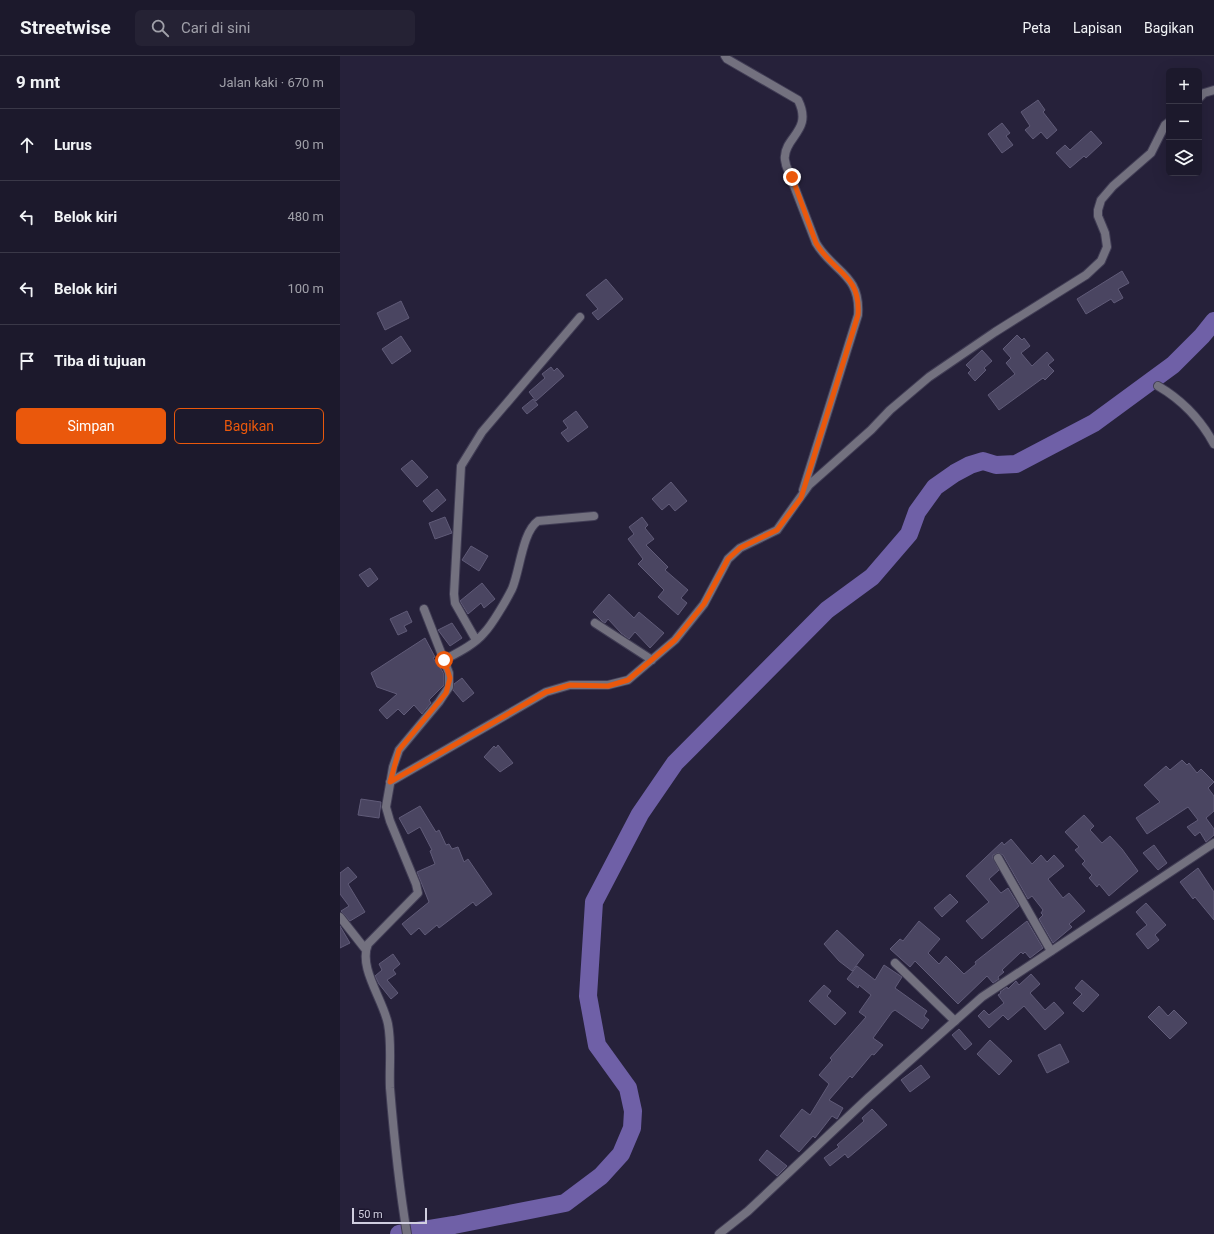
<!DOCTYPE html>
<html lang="id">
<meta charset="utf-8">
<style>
:root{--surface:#1c192c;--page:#252234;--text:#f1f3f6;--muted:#a0a0a9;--line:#3a3848;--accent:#ea580c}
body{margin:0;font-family:Roboto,sans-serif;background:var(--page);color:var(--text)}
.controls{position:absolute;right:12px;top:12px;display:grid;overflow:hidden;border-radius:6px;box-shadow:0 4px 16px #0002}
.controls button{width:36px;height:36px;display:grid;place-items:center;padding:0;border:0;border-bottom:1px solid var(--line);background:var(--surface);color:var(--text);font:20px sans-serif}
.scale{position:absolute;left:12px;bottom:10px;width:75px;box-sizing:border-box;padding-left:4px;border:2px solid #d1cfe0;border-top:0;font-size:11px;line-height:14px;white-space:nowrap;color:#d1cfe0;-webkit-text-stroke:3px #1d1830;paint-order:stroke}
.stop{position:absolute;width:12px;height:12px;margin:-9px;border:3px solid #ea580c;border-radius:50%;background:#fff}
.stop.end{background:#ea580c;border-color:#fff;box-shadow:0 1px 4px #0008}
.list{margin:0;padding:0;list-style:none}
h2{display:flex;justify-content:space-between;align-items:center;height:52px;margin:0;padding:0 16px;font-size:17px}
h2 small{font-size:13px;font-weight:400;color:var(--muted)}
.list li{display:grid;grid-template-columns:26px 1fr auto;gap:12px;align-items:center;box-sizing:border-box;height:72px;padding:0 16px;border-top:1px solid var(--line)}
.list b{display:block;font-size:15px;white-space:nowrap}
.list em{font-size:13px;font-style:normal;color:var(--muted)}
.actions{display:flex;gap:8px;padding:12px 16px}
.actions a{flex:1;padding:9px 0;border:1px solid var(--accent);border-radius:6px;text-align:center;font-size:14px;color:var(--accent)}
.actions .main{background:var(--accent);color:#fff}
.icon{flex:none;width:22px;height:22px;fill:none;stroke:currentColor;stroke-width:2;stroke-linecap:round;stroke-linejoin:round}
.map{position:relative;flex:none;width:874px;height:1178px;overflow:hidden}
header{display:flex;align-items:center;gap:24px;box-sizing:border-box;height:56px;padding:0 20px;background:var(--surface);border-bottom:1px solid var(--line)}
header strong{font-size:19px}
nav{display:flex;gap:22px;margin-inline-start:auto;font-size:14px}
.search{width:280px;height:36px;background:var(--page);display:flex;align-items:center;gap:10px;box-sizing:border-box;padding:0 14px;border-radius:6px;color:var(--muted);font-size:15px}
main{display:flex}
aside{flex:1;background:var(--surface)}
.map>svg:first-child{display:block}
</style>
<header>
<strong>Streetwise</strong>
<div class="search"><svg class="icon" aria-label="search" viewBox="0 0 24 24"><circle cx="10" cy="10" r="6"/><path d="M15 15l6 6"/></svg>Cari di sini</div>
<nav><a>Peta</a><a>Lapisan</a><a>Bagikan</a></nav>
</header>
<main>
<aside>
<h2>9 mnt<small>Jalan kaki · 670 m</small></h2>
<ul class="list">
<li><svg class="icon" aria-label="ahead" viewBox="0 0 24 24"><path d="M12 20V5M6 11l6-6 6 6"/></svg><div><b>Lurus</b></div><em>90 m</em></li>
<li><svg class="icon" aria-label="left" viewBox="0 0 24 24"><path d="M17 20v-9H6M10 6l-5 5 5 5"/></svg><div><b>Belok kiri</b></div><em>480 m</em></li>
<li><svg class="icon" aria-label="left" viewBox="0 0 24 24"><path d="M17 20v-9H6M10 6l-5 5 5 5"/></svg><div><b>Belok kiri</b></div><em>100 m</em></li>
<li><svg class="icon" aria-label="arrive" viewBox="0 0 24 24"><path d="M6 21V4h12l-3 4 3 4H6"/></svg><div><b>Tiba di tujuan</b></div></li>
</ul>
<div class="actions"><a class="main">Simpan</a><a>Bagikan</a></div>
</aside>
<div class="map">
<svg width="874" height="1178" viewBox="0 0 874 1178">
<rect width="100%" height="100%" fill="#26213a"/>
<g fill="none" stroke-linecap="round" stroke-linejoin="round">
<path stroke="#6f60a7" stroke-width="18" d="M59 1178 114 1169 225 1147 261 1120 281 1098 292 1072 293 1055 288 1032 257 989 248 940 254 846 300 758 335 707 487 554 532 521 569 478 577 456 595 431 615 417 630 409 643 405 656 409 676 408 754 367 833 309 862 280 874 265"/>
</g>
<path fill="#4a4561" stroke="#605b78" d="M698 44 705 54 703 56 717 74 707 83 701 76 693 83 685 74 690 70 681 56Z
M662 67 670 77 666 80 673 89 662 97 648 78Z
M751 75 762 87 746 102 744 100 730 112 716 97 725 89 730 94Z
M782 215 789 227 778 233 783 242 774 247 771 243 746 258 737 243Z
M266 223 283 243 258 264 252 257 258 253 246 239Z
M61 245 69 262 45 274 37 257Z
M677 279 682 284 684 282 690 290 681 297 692 310 707 296 714 304 708 309 714 315 705 324 703 322 659 354 648 339 675 318 666 307 671 302 663 293Z
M61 280 71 295 52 308 42 293Z
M642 294 652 305 644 312 646 314 635 325 628 317 631 314 626 309Z
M211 311 214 315 217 312 224 320 196 345 189 336 205 322 202 318Z
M193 343 198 349 187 358 182 352Z
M236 355 248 371 228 386 221 377 228 372 223 365Z
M72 404 88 421 77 431 61 413Z
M331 426 347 445 335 455 329 448 322 454 312 443Z
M97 433 106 444 92 456 83 445Z
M105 461 112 477 95 483 89 467Z
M302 461 308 469 305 472 314 483 306 489 328 511 325 514 348 534 341 542 347 547 338 559 318 541 324 534 298 508 303 503 288 483 294 478 289 471Z
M131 490 148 500 139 515 122 504Z
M30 512 38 523 28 531 19 519Z
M142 527 155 543 144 552 141 547 128 558 120 545Z
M269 538 294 562 299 556 324 577 310 592 295 576 289 583 281 577 268 563 265 567 263 566 253 556Z
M67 555 72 566 64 570 67 575 58 579 50 563Z
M112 567 122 582 110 590 98 574Z
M85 582 95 601 93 602 101 613 104 618V629L89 644 91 647 82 658 74 649 64 659 58 653 47 663 39 654 57 638 37 631 31 617Z
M122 622 134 637 123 646 113 634 114 628Z
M158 689 173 707 160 716 144 701 154 690 156 692Z
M842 704 847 709 849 707 857 717 861 713 874 726 868 732 874 740V755L866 762 874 773V779L866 786 860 776 855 780 847 771 858 764 848 751 807 778 796 762 820 746 804 729 826 710 830 714Z
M21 743 41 746 39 762 18 759Z
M80 750 96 776 99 774 106 789 109 788 112 793 118 791 124 806 128 803 152 838 136 850 133 846 99 872 97 869 85 879 79 872 71 879 62 868 89 846 77 816 95 808 90 795 92 794 80 771 68 778 59 762Z
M744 759 754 770 750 774 762 787 770 780 782 793 798 815 769 840 759 828 757 831 749 822 752 819 742 808 745 805 735 794 739 791 725 776Z
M671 783 692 808 701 799 707 806 714 799 724 810 708 823 723 842 729 837 745 855 729 868 732 871 713 887 699 863 703 859 701 857 703 854 692 840 688 843 663 799 658 797 653 799V802L659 814 649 823 661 837 668 832 679 850 642 883 626 865 649 846 626 820 662 786 664 789Z
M814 789 827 807 818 814 803 797Z
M8 811 17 821 8 828 25 856 10 865 1 855 9 850 0 838V817Z
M858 812 874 836V864L855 841 853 843 840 826Z
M610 838 618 846 602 861 594 852Z
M806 847 826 869 815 879 819 884 808 893 796 878 807 869 796 856Z
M579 865 600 883 588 897 599 908 606 900 624 918 636 908 635 906 687 865 703 892 690 902 685 896 683 898 681 896 662 914 664 916 658 921 659 923 653 927 647 920 618 948 575 905 570 911 550 893 560 883 563 885Z
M0 870 10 887 0 892Z
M497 874 524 899 512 915 499 905 484 888Z
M53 898 60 908 53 914 56 918 47 924 58 937 51 943 39 928 35 920 42 914 39 908Z
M544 909 562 921 555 932 587 955 584 960 589 964 582 973 555 954 552 956 533 982 543 989 534 999 532 998 512 1022 510 1020 489 1044 503 1052 497 1063 492 1060 475 1082 473 1080 459 1096 440 1080 462 1053 470 1059 489 1028 479 1019 492 1004 490 1002 526 961 519 956 531 939 519 929 518 932 507 923 517 910 535 924Z
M691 918 700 928 690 937 705 954 714 946 724 957 705 974 684 950 668 964 663 959 649 972 638 960 644 954 649 959 664 947 658 939 661 937 660 936 667 931 668 933 676 925 679 929Z
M742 924 759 939 743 956 733 947 742 938 735 932Z
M484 929 491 935 487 940 506 957 495 969 469 945Z
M819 950 828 960 834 954 847 967 830 983 808 961Z
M619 973 632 988 625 994 612 979Z
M650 984 672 1005 659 1019 637 998Z
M720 988 729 1006 707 1017 698 999Z
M581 1009 590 1021 570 1036 561 1024Z
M532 1053 547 1069 508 1102 505 1098 490 1110 484 1102 499 1091 497 1089 524 1065 522 1062Z
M427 1094 447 1110 437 1120 419 1104Z"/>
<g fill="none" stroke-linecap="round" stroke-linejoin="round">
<g stroke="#413d55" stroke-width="10">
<path id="minor" d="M385 0 387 3 458 44C473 74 446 80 445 100 444 103 446 107 446 109L476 187C493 216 521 218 518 259L463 434
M859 42 864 37 874 34
M818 330C842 344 861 364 874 388
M255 567 312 604
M136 584 115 547 114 538 121 410 142 376 240 261
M104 604C117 597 134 589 144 577 152 569 167 543 172 533 180 515 182 476 198 465L254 460
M50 726 206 636 230 629H268L288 624 335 584 364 548 388 503 400 492 437 474 469 429 531 374 550 354 589 321 655 276 746 219 761 205 767 191 765 177 758 160V154L761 144 773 130 811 97 825 69 829 66
M658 802 711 895
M0 861 26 894
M555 907 615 965
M67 1178C59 1130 54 1081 50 1032 49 1011 52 989 48 968 43 943 18 912 28 888L78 837 76 828 50 765 46 751 53 711 59 694 99 646 109 631V617L84 553"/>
</g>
<g stroke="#413d55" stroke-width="10">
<path id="tertiary" d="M379 1178 408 1155 529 1041 642 941 874 787"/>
</g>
<use href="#minor" stroke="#73717f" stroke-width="8"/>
<use href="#tertiary" stroke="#73717f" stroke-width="8"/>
</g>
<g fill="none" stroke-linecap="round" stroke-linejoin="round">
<path stroke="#ea580c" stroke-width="5" d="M104 604 110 622 106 637 59 694 50 726 206 636 230 629 268 630 288 624 335 584 364 548 388 503 400 492 437 474 461 442 518 259C521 218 493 217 476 187L452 121"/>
</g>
</svg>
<div class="controls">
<button>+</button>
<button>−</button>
<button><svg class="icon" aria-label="layers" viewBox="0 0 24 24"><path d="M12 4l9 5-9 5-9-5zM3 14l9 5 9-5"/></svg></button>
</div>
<div class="scale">50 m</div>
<div class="stop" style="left:104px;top:604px"></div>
<div class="stop end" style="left:452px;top:121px"></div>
</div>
</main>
